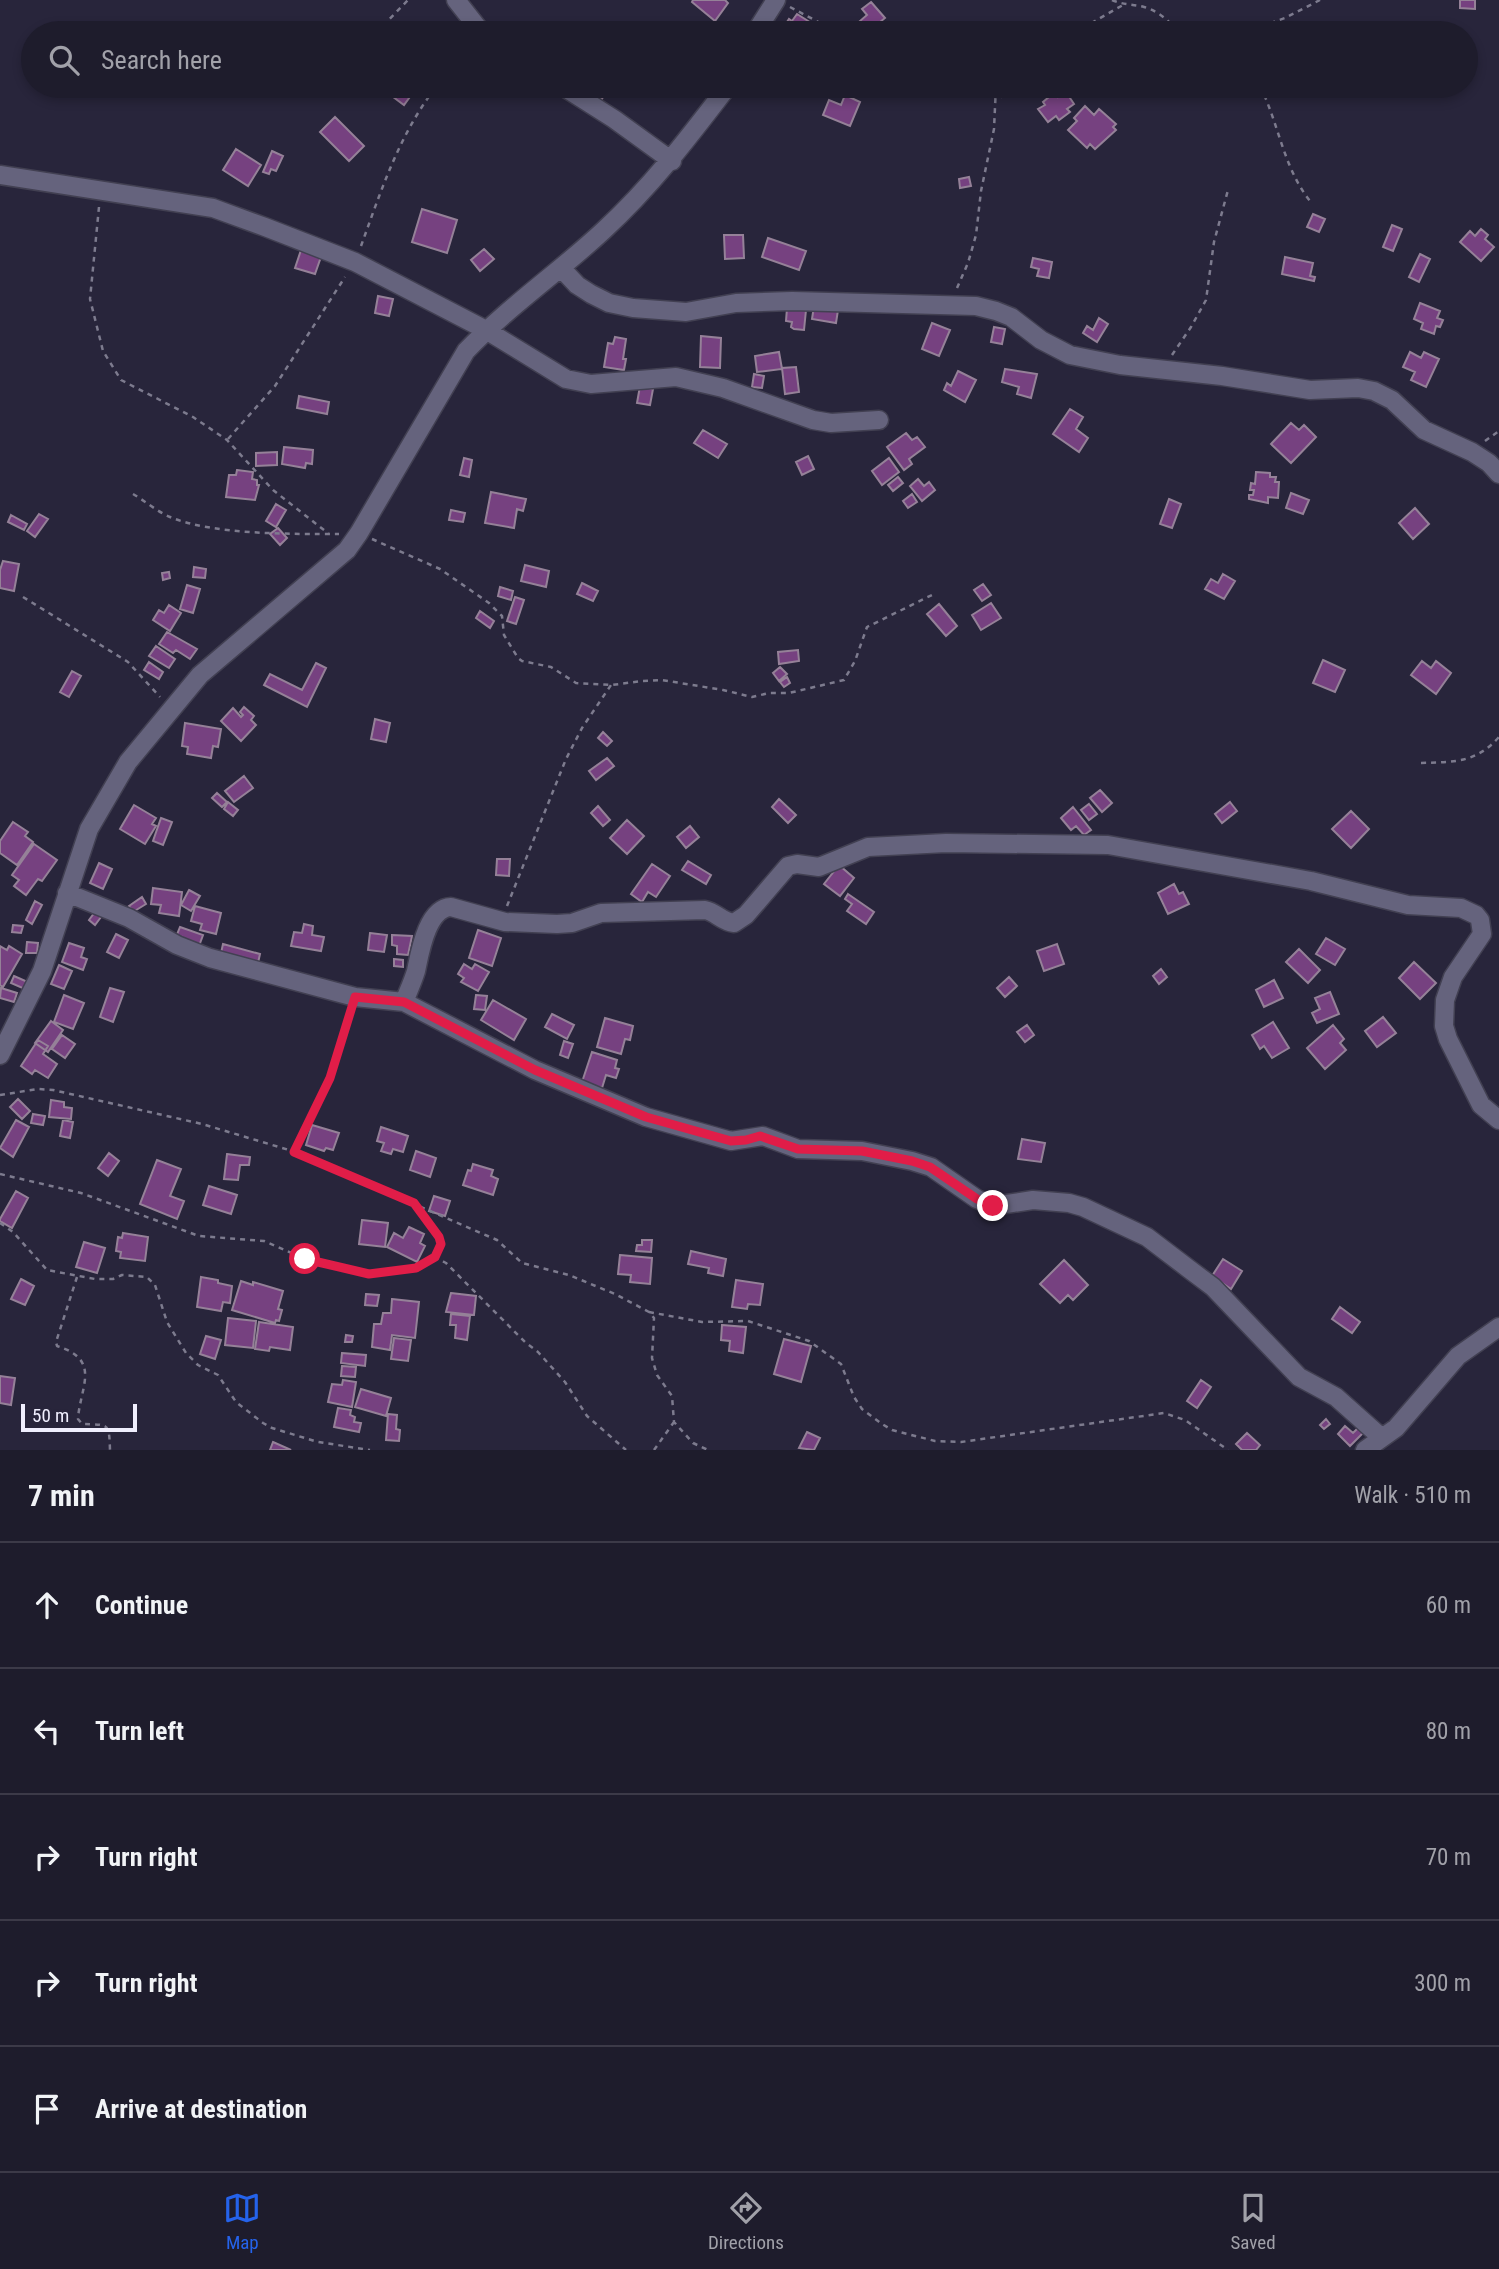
<!DOCTYPE html>
<meta charset="utf-8">
<style>
:root{--surface:#1e1c2c;--page:#2b2938;--text:#f1f3f6;--muted:#a1a1a9;--line:#3c3a48;--accent:#2563eb}
body{margin:0;font-family:"Roboto Condensed",sans-serif;background:var(--page);color:var(--text)}
.scale{position:absolute;left:21px;bottom:18px;width:116px;box-sizing:border-box;padding-left:7px;border:4px solid #f0effe;border-top:0;font-size:19px;line-height:24px;white-space:nowrap;color:#f0effe;-webkit-text-stroke:5px #28253b;paint-order:stroke}
.stop{position:absolute;width:21px;height:21px;margin:-16px;border:5px solid #e11d48;border-radius:50%;background:#fff}
.stop.end{background:#e11d48;border-color:#fff;box-shadow:0 2px 7px #0008}
.list{margin:0;padding:0;list-style:none}
h2{display:flex;justify-content:space-between;align-items:center;height:91px;margin:0;padding:0 28px;font-size:30px}
h2 small{font-size:23px;font-weight:400;color:var(--muted)}
.list li{display:grid;grid-template-columns:46px 1fr auto;gap:21px;align-items:center;box-sizing:border-box;height:126px;padding:0 28px;border-top:2px solid var(--line)}
.list b{display:block;font-size:26px;white-space:nowrap}
.list em{font-size:23px;font-style:normal;color:var(--muted)}
.icon{flex:none;width:38px;height:38px;fill:none;stroke:currentColor;stroke-width:2;stroke-linecap:round;stroke-linejoin:round}
.map{position:relative;flex:none;width:1499px;height:1450px;overflow:hidden}
.search{position:absolute;background:var(--surface);box-shadow:0 4px 10px #0003;left:21px;right:21px;top:21px;height:77px;display:flex;align-items:center;gap:18px;box-sizing:border-box;padding:0 24px;border-radius:38px;color:var(--muted);font-size:26px}
.sheet{height:721px;background:var(--surface)}
nav{display:flex;justify-content:space-around;align-items:center;box-sizing:border-box;height:98px;border-top:2px solid var(--line);background:var(--surface);font-size:19px;color:var(--muted)}
nav a{display:grid;justify-items:center;gap:4px}
nav .on{color:var(--accent)}
.map>svg:first-child{display:block}
</style>
<div class="map">
<svg width="1499" height="1450" viewBox="0 0 1499 1450">
<rect width="100%" height="100%" fill="#28253b"/>
<path fill="#764180" stroke="#958198" stroke-width="2" d="M693 0H725L728 3 715 21 692 2Z
M1460 0H1475V9L1460 8Z
M871 2 885 18 869 31 860 21 867 15 862 9Z
M797 14 816 26 811 33H780L789 19 792 21Z
M281 23 296 31 295 33H276Z
M383 86H398L404 90 407 86 417 87 404 105 381 88Z
M573 86H617L613 95 605 92 602 99 572 88Z
M1009 86H1018L1020 90 1002 97 999 90Z
M1055 92 1058 97 1066 92 1074 104 1067 109 1070 112 1059 120 1056 116 1048 122 1038 109 1045 105 1043 102Z
M845 95 860 102 850 126 823 115 829 100 841 105Z
M1085 106 1094 115 1099 109 1116 124 1113 127 1116 130 1095 149 1090 144 1087 148 1068 130 1077 121 1074 118Z
M335 117 364 146 349 161 320 132Z
M236 149 261 165 248 186 223 170Z
M272 151 283 156 276 171 271 169 269 174 263 172Z
M969 177 971 186 960 188 959 179Z
M422 209 457 220 447 253 412 242Z
M1313 214 1325 219 1319 232 1307 227Z
M1392 225 1402 229 1393 251 1383 247Z
M1481 229 1488 235 1485 239 1494 247 1481 261 1460 242 1470 231 1475 236Z
M724 235H743L744 258 725 259Z
M768 238 806 251 799 270 762 257Z
M302 247 322 254 315 274 295 268Z
M484 249 494 259 480 271 471 260Z
M1420 254 1430 259 1419 282 1409 277Z
M1285 257 1313 263 1310 276 1315 277 1314 281 1282 274Z
M1033 258 1052 262 1049 278 1037 276 1039 269 1031 267Z
M378 296 393 299 389 316 375 313Z
M1420 303 1440 311 1437 318 1443 320 1440 327 1436 326 1434 334 1421 329 1423 323 1414 319Z
M814 306 838 310 836 323 812 319Z
M787 308 806 310 804 330 794 329 791 327 792 322 786 321Z
M1099 318 1108 324 1097 342 1083 333 1087 326 1093 330Z
M932 323 950 330 939 356 922 349Z
M994 327 1005 329 1002 344 991 342Z
M701 336 721 338 720 368 700 367Z
M615 337 626 339 623 359H626L624 370 604 367 608 343 613 344Z
M779 352 782 369 757 372 755 356Z
M1410 352 1421 358 1424 352 1439 359 1426 387 1411 380 1415 372 1403 367Z
M796 367 799 392 785 394 782 368Z
M1005 369 1037 374 1031 398 1017 394 1019 387 1002 382Z
M958 371 976 380 965 402 944 390 947 383 951 386Z
M754 374 764 376 762 388 752 387Z
M640 386 653 389 650 405 637 403Z
M299 396 329 402 327 414 297 408Z
M1070 409 1083 417 1076 429 1088 438 1079 452 1053 434Z
M1291 423 1299 430 1304 425 1316 437 1291 463 1271 444Z
M703 430 727 444 718 458 694 443Z
M906 433 912 440 917 437 925 447 909 459 912 464 904 470 887 447Z
M284 447 313 450 312 464 306 463 305 468 282 464Z
M277 452V465L256 466V453Z
M808 456 814 469 802 475 796 462Z
M464 458 472 460 469 477 460 475Z
M889 458 899 472 882 485 872 471Z
M237 470 253 472 252 479 257 480V485H259L255 500 226 497 229 475H236Z
M1256 472 1270 473V477H1276L1275 482H1279L1278 498 1268 497V503L1249 499V495H1253L1254 490H1250L1251 483 1255 484Z
M898 477 903 483 893 491 888 485Z
M918 479 924 486 929 482 935 490 922 501 910 486Z
M491 492 526 499 523 511 517 509 514 528 485 523Z
M1291 493 1309 500 1303 514 1286 508Z
M912 494 917 502 908 508 903 501Z
M1169 499 1181 504 1172 528 1160 524Z
M276 504 286 510 276 527 266 521Z
M1415 508 1429 524 1413 539 1399 523Z
M451 510 465 513 463 522 449 520Z
M39 514 48 519 35 537 27 531Z
M11 515 27 524 24 530 8 522Z
M278 528 287 538 280 545 270 534Z
M3 561 19 564 14 591 0 588V570Z
M525 565 549 571 546 587 521 581Z
M194 567 206 569 205 578 193 577Z
M169 572 170 578 163 580 162 573Z
M1223 574 1235 581 1224 599 1205 589 1211 579 1218 583Z
M582 583 598 591 593 601 577 594Z
M983 584 991 595 982 601 974 590Z
M187 585 200 589 193 613 180 609Z
M500 587 513 591 511 600 498 596Z
M515 597 524 600 516 624 507 621Z
M991 603 1001 618 981 630 972 615Z
M939 604 957 626 946 636 927 614Z
M169 605 181 613 170 631 153 620 159 610 164 613Z
M480 611 494 621 490 628 476 618Z
M167 632 197 649 190 659 176 650 173 653 159 644Z
M156 646 175 659 169 668 149 656Z
M798 650 799 661 779 664 778 652Z
M1323 660 1345 670 1335 692 1313 683Z
M1422 661 1431 668 1436 661 1451 673 1436 694 1411 675Z
M149 662 163 672 159 679 144 670Z
M316 663 326 668 307 707 264 685 270 674 302 690Z
M780 667 787 674 779 681 773 673Z
M72 671 81 676 69 697 60 692Z
M787 677 790 683 784 687 780 682Z
M244 707 254 716 251 720 256 725 241 741 221 721 233 708 241 717 243 715 240 712Z
M375 719 390 723 386 742 371 739Z
M185 723 221 729 218 747 213 746 211 758 187 754 188 747 182 746Z
M603 732 612 741 607 746 598 738Z
M607 758 614 766 596 780 589 771Z
M244 776 253 788 234 802 225 791Z
M1100 790 1112 803 1102 812 1090 798Z
M217 793 227 802 222 807 212 798Z
M779 799 796 815 788 823 772 807Z
M228 802 238 810 233 816 224 809Z
M1230 802 1237 811 1222 823 1215 814Z
M1089 804 1097 814 1089 820 1081 810Z
M134 805 156 818 152 824 156 826 145 844 120 829Z
M598 806 610 820 603 826 591 813Z
M1073 807 1091 830 1084 835 1076 826 1071 830 1061 818Z
M1351 811 1369 829 1351 848 1332 829Z
M161 818 172 822 163 845 153 841Z
M627 820 644 836 627 854 610 838Z
M13 822 28 832 25 836 33 842 17 865 0 853V841Z
M690 826 699 837 686 848 677 837Z
M34 844 57 860 42 881 38 879 26 895 14 886 19 880 12 875Z
M497 859H510L509 876 496 875Z
M688 861 711 875 706 884 682 870Z
M99 863 112 869 103 889 90 883Z
M652 864 670 876 656 897 648 892 642 902 631 894Z
M839 865 854 878 840 896 824 884Z
M1174 884 1179 894 1183 892 1189 904 1168 914 1158 893Z
M153 888 182 892 179 916 159 913 161 905 151 904Z
M189 890 200 896 191 911 181 905Z
M848 894 874 912 866 924 847 911 852 904 845 899Z
M142 897 146 904 133 912 129 906Z
M35 901 42 905 32 924 26 920Z
M195 906 221 913 216 934 200 930 202 924 191 921Z
M95 912 101 917 95 925 89 920Z
M304 924 313 926 312 935 324 937 321 951 291 946 294 932 302 933Z
M13 925 23 926 21 933 12 932Z
M180 927 203 935 199 946 176 937Z
M478 930 501 938 492 966 469 958Z
M370 933 387 935 384 952 368 950Z
M116 934 128 940 119 958 107 952Z
M392 935 412 936 408 955 397 954V946L392 945Z
M1326 938 1345 949 1335 965 1316 954Z
M27 942 38 943 37 953H26Z
M69 943 84 948 81 957 87 959 83 970 62 962Z
M223 944 260 954 258 963 221 953Z
M1057 944 1064 964 1044 971 1037 951Z
M0 946 7 950 9 946 22 954 3 987 0 985Z
M1299 949 1320 970 1308 983 1286 962Z
M394 959 403 960V967L394 966Z
M1414 962 1436 983 1420 999 1399 978Z
M464 964 472 969 475 964 489 972 478 991 461 982 464 978 458 974Z
M59 965 72 971 64 989 51 984Z
M1161 969 1167 977 1159 984 1153 976Z
M14 976 30 983 27 990 11 983Z
M1009 977 1017 986 1005 997 997 988Z
M1274 980 1283 998 1264 1007 1256 990Z
M1 988 17 993 14 1002 0 998Z
M110 988 124 992 113 1022 100 1017Z
M1330 992 1339 1014 1317 1023 1312 1013 1320 1009 1315 998Z
M64 995 84 1003 73 1029 54 1022Z
M476 995 487 996 485 1010 474 1009Z
M493 1000 526 1019 514 1040 481 1020Z
M552 1014 574 1025 567 1039 545 1027Z
M1383 1017 1396 1033 1377 1047 1365 1031Z
M605 1018 633 1026 630 1040 625 1039 621 1054 597 1047Z
M51 1021 63 1030 48 1052 35 1043Z
M1273 1022 1289 1048 1272 1058 1264 1046 1260 1049 1252 1035Z
M1027 1025 1034 1035 1025 1042 1017 1032Z
M1333 1025 1344 1039 1340 1043 1346 1050 1325 1069 1307 1048Z
M62 1035 75 1044 65 1058 52 1049Z
M38 1040 48 1046 43 1054 57 1064 48 1078 35 1070 32 1074 21 1066Z
M564 1041 573 1044 568 1058 560 1055Z
M592 1052 617 1060 615 1068 619 1069 616 1078 606 1075 602 1088 582 1082Z
M18 1099 30 1111 22 1119 10 1107Z
M51 1100 64 1102V1107L72 1108 71 1119 49 1117Z
M33 1114 45 1116 43 1125 31 1123Z
M16 1120 29 1127 13 1157 0 1148Z
M63 1120 73 1122 70 1138 60 1136Z
M312 1125 339 1133 333 1150 326 1148 324 1151 306 1145Z
M381 1127 408 1136 403 1152 393 1149 391 1154 381 1151 384 1143 377 1141Z
M1022 1139 1045 1143 1041 1162 1018 1159Z
M416 1151 436 1158 430 1177 410 1170Z
M109 1153 119 1161 108 1176 98 1168Z
M227 1154 250 1157 249 1165H240L238 1180 224 1179Z
M157 1160 181 1169 170 1196 184 1201 177 1219 140 1204Z
M473 1164 493 1170 491 1176 498 1179 493 1195 463 1185 468 1170 471 1171Z
M209 1186 237 1195 231 1214 203 1205Z
M16 1191 28 1198 12 1228 0 1221V1219Z
M434 1196 450 1201 445 1216 429 1211Z
M362 1220 388 1223 385 1247 359 1244Z
M409 1227 424 1234 420 1243 425 1246 417 1262 387 1247 394 1233 403 1238Z
M123 1233 148 1237 145 1261 120 1258 121 1252 116 1251 118 1237 122 1238Z
M642 1240H652L651 1252 636 1251 637 1245H642Z
M84 1242 105 1248 97 1273 76 1267Z
M691 1251 726 1259 723 1276 708 1273 709 1268 688 1264Z
M620 1255 652 1258 650 1284 630 1282 631 1275 618 1274Z
M1223 1259 1242 1271 1231 1289 1212 1276Z
M1064 1260 1088 1285 1073 1300 1068 1295 1060 1303 1040 1284Z
M201 1277 218 1280V1283L232 1286 230 1303 223 1302 221 1311 197 1307Z
M21 1279 34 1286 25 1305 11 1299Z
M736 1280 763 1284 760 1305 748 1304 747 1309 732 1307Z
M241 1281 253 1285V1282L283 1291 278 1309 282 1310 279 1321 276 1320 275 1323 232 1310Z
M451 1293 476 1296 474 1315 446 1312Z
M366 1294 379 1295 377 1306 365 1305Z
M392 1299 419 1302 415 1338 392 1335 390 1350 372 1347 374 1324H381L383 1313H391Z
M1340 1307 1360 1322 1352 1333 1332 1319Z
M451 1314 470 1316 467 1340 455 1338 456 1325H450Z
M228 1318 256 1321 253 1348 225 1345Z
M259 1322 293 1327 290 1350 270 1347 269 1351 255 1349Z
M722 1325 746 1327 743 1353 729 1351 730 1341 721 1340Z
M346 1335 353 1336 352 1342H345Z
M206 1336 221 1340 215 1359 200 1354Z
M394 1338 411 1340 408 1361 391 1359Z
M784 1339 811 1346 801 1382 774 1374Z
M342 1353 366 1355 365 1366 341 1363Z
M342 1366 356 1367 355 1377 341 1376Z
M0 1376 15 1378 11 1405 0 1403Z
M343 1380 356 1382 352 1407 328 1402 332 1384 342 1385Z
M1201 1380 1211 1387 1197 1408 1187 1401Z
M361 1389 391 1398 386 1416 355 1407Z
M338 1408 351 1410 350 1415 355 1417 354 1422 361 1423 359 1432 334 1427Z
M388 1414 397 1415 396 1429 400 1430 399 1441 386 1440Z
M1326 1419 1330 1424 1324 1429 1320 1425Z
M1345 1426 1353 1433 1358 1428 1363 1433 1350 1446 1338 1434Z
M807 1432 820 1438 814 1450 799 1448Z
M1247 1433 1260 1445 1256 1450H1242L1236 1444Z
M273 1442 291 1450H270Z"/>
<g fill="none" stroke-linecap="round" stroke-linejoin="round">
<g stroke="#424052" stroke-width="21">
<path id="minor" d="M456 0 482 33
M755 33 776 0
M562 86 614 119 672 161
M0 175 213 208 265 227 355 262 486 330 566 379 591 384 676 377 723 388 813 420 831 423 879 420
M562 269 577 285 591 294 609 303 633 308 686 312 736 303 792 301 976 306 996 311 1011 317 1041 340 1070 355 1120 365 1222 376 1310 390 1358 388 1374 391 1392 400 1424 430 1472 452 1489 463 1499 474
M67 893 129 918 177 945 210 958 355 997 404 1002 535 1070 646 1117 731 1141 763 1136 798 1149 862 1151 912 1161 931 1167 977 1199 993 1206 1033 1200 1069 1203 1083 1207 1147 1237 1189 1269 1213 1287 1299 1377 1336 1397 1382 1438
M404 1002C408 992 413 981 416 971 420 952 427 908 451 907L505 922 557 924 572 923 601 913 705 910C716 912 722 922 734 923L746 915 788 866 797 864 819 867 868 847 946 843 1108 845 1311 881 1408 905 1461 908 1476 915 1480 920 1482 934 1453 977 1445 1000 1444 1026 1448 1039 1481 1105 1499 1120
M0 1055 42 971 89 829 128 762 200 675 347 550 359 533 466 351C508 307 559 272 603 231 651 187 689 137 728 86
M1365 1450 1396 1428 1458 1356 1499 1327"/>
</g>
<path stroke="#7d7b8e" stroke-width="2.5" stroke-dasharray="5 5" stroke-linecap="butt" d="M1112 0C1123 5 1133 4 1144 7 1159 11 1170 22 1180 33
M790 7 839 33
M376 33 408 0
M1074 33 1123 5
M1242 33 1285 18 1320 0
M1260 86C1279 124 1283 167 1310 201
M99 207 90 299 103 351 121 380 193 417 227 440 273 490 329 534
M361 246C381 191 400 132 437 86
M957 288 968 263 976 235 981 191 994 129 996 86
M1172 355 1191 327 1206 300 1214 242 1228 190
M228 439 275 386 345 277
M1485 441 1499 431
M133 494C145 501 158 512 170 517 213 535 292 534 339 534
M372 539 440 569 489 603 502 616 504 635 518 658 522 661 551 667 576 683 612 685 642 681 662 680 723 690 752 697 769 693H789L844 680 855 661 867 627 934 594
M23 597 128 662 160 697
M1421 763C1454 762 1476 763 1499 737
M507 906 566 759 582 728 611 685
M0 1095 38 1089 53 1090 202 1124 289 1150 497 1240 522 1263 569 1275 615 1294 649 1312 654 1318 652 1358 657 1375 672 1396 674 1422 693 1443 708 1450
M294 1152 326 1089 350 1012
M0 1174 81 1193 199 1236 264 1241 305 1259 362 1273 416 1268 429 1262 441 1244 439 1237 416 1206
M0 1223 13 1232 47 1270 95 1279H113L122 1275 147 1277 155 1285 167 1322 186 1353 198 1365 218 1375 236 1402 263 1423 272 1428 318 1442 370 1450
M434 1257 446 1263 525 1342 538 1352 565 1382 587 1416 626 1450
M77 1277 56 1342 57 1346C102 1360 80 1387 78 1419L82 1424C109 1425 109 1422 110 1450
M649 1312 702 1322 748 1321 809 1341 841 1364 854 1397 862 1409 882 1424 892 1430 935 1441 961 1442 1164 1413 1185 1420 1228 1450
M654 1450 674 1422"/>
<use href="#minor" stroke="#65637d" stroke-width="18"/>
</g>
<g fill="none" stroke-linecap="round" stroke-linejoin="round">
<path stroke="#e11d48" stroke-width="9" d="M305 1259 369 1274 416 1268 435 1257 441 1244 439 1237 414 1203 294 1152 330 1078 355 997 404 1002 535 1070 646 1117 731 1141 746 1140 760 1136 798 1149 862 1151 912 1161 930 1167 977 1199 993 1206"/>
</g>
</svg>
<div class="scale">50 m</div>
<div class="stop" style="left:305px;top:1259px"></div>
<div class="stop end" style="left:993px;top:1206px"></div>
<div class="search"><svg class="icon" aria-label="search" viewBox="0 0 24 24"><circle cx="10" cy="10" r="6"/><path d="M15 15l6 6"/></svg>Search here</div>
</div>
<section class="sheet">
<h2>7 min<small>Walk · 510 m</small></h2>
<ul class="list">
<li><svg class="icon" aria-label="ahead" viewBox="0 0 24 24"><path d="M12 20V5M6 11l6-6 6 6"/></svg><div><b>Continue</b></div><em>60 m</em></li>
<li><svg class="icon" aria-label="left" viewBox="0 0 24 24"><path d="M17 20v-9H6M10 6l-5 5 5 5"/></svg><div><b>Turn left</b></div><em>80 m</em></li>
<li><svg class="icon" aria-label="right" viewBox="0 0 24 24"><path d="M7 20v-9h11M14 6l5 5-5 5"/></svg><div><b>Turn right</b></div><em>70 m</em></li>
<li><svg class="icon" aria-label="right" viewBox="0 0 24 24"><path d="M7 20v-9h11M14 6l5 5-5 5"/></svg><div><b>Turn right</b></div><em>300 m</em></li>
<li><svg class="icon" aria-label="arrive" viewBox="0 0 24 24"><path d="M6 21V4h12l-3 4 3 4H6"/></svg><div><b>Arrive at destination</b></div></li>
</ul>
</section>
<nav>
<a class="on"><svg class="icon" aria-label="map" viewBox="0 0 24 24"><path d="M3 6l6-2 6 2 6-2v14l-6 2-6-2-6 2zM9 4v14M15 6v14"/></svg>Map</a>
<a><svg class="icon" aria-label="directions" viewBox="0 0 24 24"><path d="M12 3l9 9-9 9-9-9zM9 14v-3h6M13 9l2 2-2 2"/></svg>Directions</a>
<a><svg class="icon" aria-label="saved" viewBox="0 0 24 24"><path d="M7 4h10v16l-5-4-5 4z"/></svg>Saved</a>
</nav>
